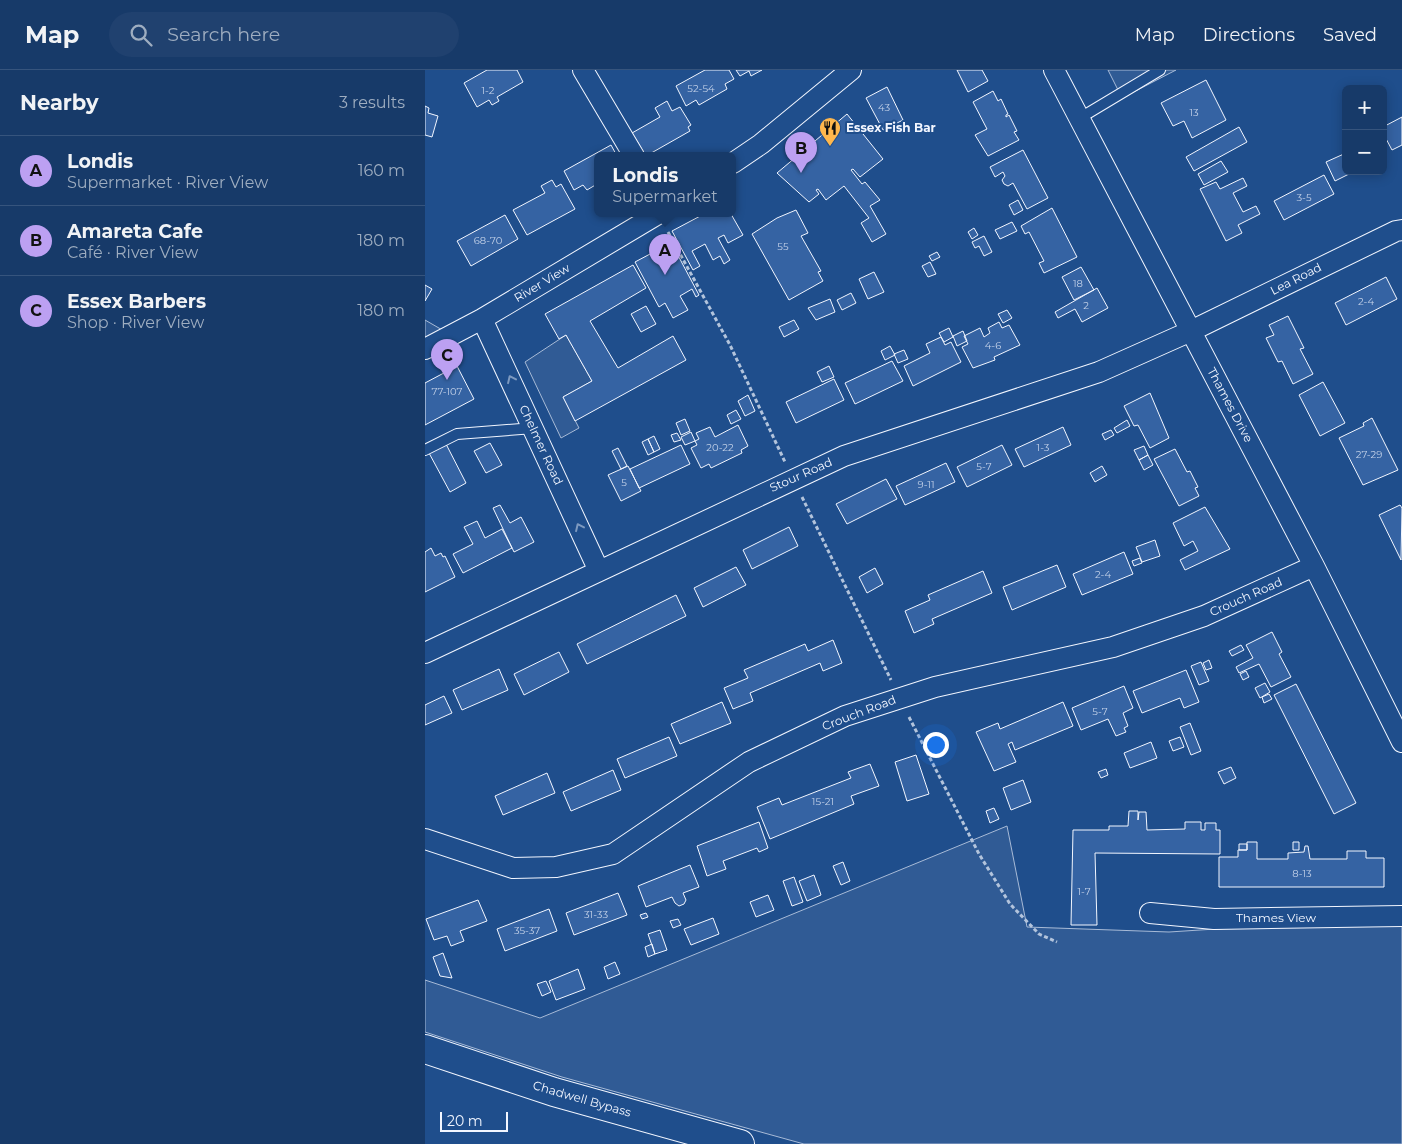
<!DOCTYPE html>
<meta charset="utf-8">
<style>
:root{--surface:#173a69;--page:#20416f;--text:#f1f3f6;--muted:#9eadc0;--line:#36547d;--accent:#bca0f2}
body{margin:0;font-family:Montserrat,sans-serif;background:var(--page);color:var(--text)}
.controls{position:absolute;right:15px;top:15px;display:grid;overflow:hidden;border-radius:8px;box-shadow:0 2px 12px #0003}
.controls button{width:45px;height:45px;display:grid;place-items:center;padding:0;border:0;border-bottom:1px solid var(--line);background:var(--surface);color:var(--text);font:25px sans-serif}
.scale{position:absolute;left:15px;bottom:12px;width:68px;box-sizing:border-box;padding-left:5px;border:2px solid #f2f6ff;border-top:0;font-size:14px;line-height:18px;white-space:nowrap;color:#f2f6ff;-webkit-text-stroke:4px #1f4e8c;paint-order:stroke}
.you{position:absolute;left:510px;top:674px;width:18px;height:18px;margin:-12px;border:4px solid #fff;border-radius:50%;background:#1a73e8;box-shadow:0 0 0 8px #1a73e833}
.badge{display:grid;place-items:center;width:32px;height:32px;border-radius:50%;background:var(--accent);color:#111;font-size:16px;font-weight:700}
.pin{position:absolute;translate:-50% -41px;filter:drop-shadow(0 1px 2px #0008)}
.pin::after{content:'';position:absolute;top:26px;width:18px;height:15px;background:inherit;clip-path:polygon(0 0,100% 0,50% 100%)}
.popup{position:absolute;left:169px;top:82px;width:142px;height:65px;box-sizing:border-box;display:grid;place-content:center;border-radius:8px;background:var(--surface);filter:drop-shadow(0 1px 4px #0005);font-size:16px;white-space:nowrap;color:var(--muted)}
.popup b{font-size:19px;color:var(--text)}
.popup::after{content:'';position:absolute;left:50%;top:100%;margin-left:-10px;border:10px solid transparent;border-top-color:var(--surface)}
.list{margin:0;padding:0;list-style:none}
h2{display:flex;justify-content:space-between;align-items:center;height:65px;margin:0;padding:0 20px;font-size:21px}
h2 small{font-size:16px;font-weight:400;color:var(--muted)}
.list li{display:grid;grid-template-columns:32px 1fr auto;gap:15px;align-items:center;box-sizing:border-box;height:70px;padding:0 20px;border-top:1px solid var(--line)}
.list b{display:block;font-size:19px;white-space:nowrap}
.list p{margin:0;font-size:16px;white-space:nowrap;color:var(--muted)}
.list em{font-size:16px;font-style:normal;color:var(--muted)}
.icon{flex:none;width:28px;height:28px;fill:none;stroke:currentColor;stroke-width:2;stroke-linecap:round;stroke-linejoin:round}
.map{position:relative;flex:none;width:977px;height:1074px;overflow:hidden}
header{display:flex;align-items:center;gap:30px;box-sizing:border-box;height:70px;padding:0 25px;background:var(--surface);border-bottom:1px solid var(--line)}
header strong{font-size:24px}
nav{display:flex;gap:28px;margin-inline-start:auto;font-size:18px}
.search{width:350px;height:45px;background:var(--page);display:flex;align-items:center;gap:12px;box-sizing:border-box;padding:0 18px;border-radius:28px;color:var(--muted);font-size:19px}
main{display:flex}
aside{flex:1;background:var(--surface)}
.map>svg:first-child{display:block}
</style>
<header>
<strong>Map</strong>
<div class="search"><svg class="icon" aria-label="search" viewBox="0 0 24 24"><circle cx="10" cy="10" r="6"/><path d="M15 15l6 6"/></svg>Search here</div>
<nav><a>Map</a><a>Directions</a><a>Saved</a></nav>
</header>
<main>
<aside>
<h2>Nearby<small>3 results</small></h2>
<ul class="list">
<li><span class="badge">A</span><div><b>Londis</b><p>Supermarket · River View</p></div><em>160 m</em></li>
<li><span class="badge">B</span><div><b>Amareta Cafe</b><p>Café · River View</p></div><em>180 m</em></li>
<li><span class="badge">C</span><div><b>Essex Barbers</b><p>Shop · River View</p></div><em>180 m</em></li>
</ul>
</aside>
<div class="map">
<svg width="977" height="1074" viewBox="0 0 977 1074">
<rect width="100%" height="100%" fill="#1f4e8c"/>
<path fill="#305b95" stroke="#a8bbd7" d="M683 0H751L697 28Z
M0 250 26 265 0 279Z
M141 265 167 311 138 327 154 358 136 368 100 292Z
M582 756 602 857 744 862 977 847V1074H379L137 1007 0 962V910L115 948Z"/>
<path fill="#3563a3" stroke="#f2f6ff" d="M62 0H92L98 12 72 27 74 31 67 35 64 30 52 37 39 13Z
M280 0H304L309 9 300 14 302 19 274 35 271 30 261 36 251 16Z
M311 0H337L326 6 324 1 315 6Z
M532 0H557L563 11 543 22Z
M781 10 801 50 767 68 759 51 748 56 736 33Z
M462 17 478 50 458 60 441 28Z
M568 21 573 31 576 29 583 44 581 45V47L584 45 592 61 589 62 594 70 563 86 550 65 562 59 548 32Z
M242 31 247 41 255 37 266 55 263 57 265 61 221 86 207 63 235 47 230 38Z
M0 36 4 38 3 43 13 46 7 67 0 65Z
M422 44 458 89 435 107 428 99 426 100 437 114 440 112 455 130 445 136 461 164 447 172 436 153 444 148 419 116 401 130 393 119 391 120 394 124 384 132 352 103Z
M977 47V75L967 80 958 63V57Z
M814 57 822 72 769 101 761 87Z
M186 75 192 86H172V114L162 120 158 115 149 120 139 101Z
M598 80 623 128 602 139 588 113 583 116 579 114 577 110 580 106 578 102 570 107 565 97Z
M921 83V101H930L910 111 901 92Z
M796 91 803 102 779 115 773 104Z
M899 105 909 124 859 150 849 131Z
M818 108 822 116 808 123 818 142 831 136 835 144 813 155 817 163 801 171 775 119 791 112 795 119Z
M127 110 131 117 136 114 150 139 102 165 88 140 120 123 116 116Z
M593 130 598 140 589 145 584 135Z
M627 138 652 187 619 203 614 193 619 191 604 162 600 164 596 156Z
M371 140 383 163 376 166 396 201 393 202 398 211 364 230 327 164 352 148Z
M279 144H306L318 165 303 173 299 165 293 168 305 190 299 194 295 186 288 190 280 174 267 181 275 196 268 200 247 161Z
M80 145 93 169 46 196 32 171Z
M587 152 592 161 575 169 570 160Z
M549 158 553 165 547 169 543 162Z
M559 166 567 182 559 186 554 176 550 178 547 172Z
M247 174 274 225 271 227 267 219 255 226 263 240 248 248 240 233 234 237 210 192 242 175Z
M512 182 515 187 507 191 504 186Z
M505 192 511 204 503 207 497 196Z
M208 195 221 218 165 251 193 298 248 266 261 290 150 351 138 327 167 311 141 265 134 269 120 244Z
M656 197 669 220 649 230 637 207Z
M449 202 459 222 443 229 434 209Z
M961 207 972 229 921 255 910 233Z
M0 215 7 219 0 231Z
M672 218 683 238 657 252 650 239 633 248 630 242Z
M426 223 431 233 417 240 412 230Z
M405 229 410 242 391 250 383 238Z
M221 236 231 254 216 262 206 244Z
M582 240 587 248 578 253 573 244Z
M863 246 879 278 875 279 888 304 868 314 857 291 853 292 841 268 849 265 844 255Z
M369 250 374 259 359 267 354 257Z
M574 252 577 258 584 255 595 275 569 287 570 290 548 298 537 277 543 274 539 266 555 258 559 267 565 263 563 258Z
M524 258 528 267 519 272 514 263Z
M538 261 542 271 532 276 528 266Z
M516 267 520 275 526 272 536 292 488 316 479 296 505 283 501 274Z
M465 276 470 285 460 290 456 281Z
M479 280 483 289 473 293 469 284Z
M467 291 478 311 430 334 420 313Z
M32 296 49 329 0 355V313Z
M404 296 409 307 397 312 392 302Z
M409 309 419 330 371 353 361 332Z
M898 312 920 353 895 366 874 325Z
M725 323 744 368 725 378 713 355 709 356 699 336Z
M323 325 330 341 320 346 313 331Z
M311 340 316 349 306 354 302 345Z
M947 348 973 400 938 415 914 368 939 356 938 353Z
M260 349 265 361 256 365 251 353Z
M702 350 705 356 692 363 689 358Z
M313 355 323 376 316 380 317 383 286 398 284 394 276 398 266 378 272 375 270 371 274 369 271 363 285 357 290 367Z
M638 357 646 375 599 397 590 379Z
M686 360 689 365 680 370 677 364Z
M266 362 270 371 260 375 256 367Z
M252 363 256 370 249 372 246 365Z
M229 366 235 379 229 382 223 369Z
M223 369 229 382 223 385 217 372Z
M65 373 77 395 61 403 49 381Z
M21 374 41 413 25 422 4 383Z
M256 375 265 394 214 418 205 399Z
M577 375 587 395 542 417 532 397Z
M719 376 723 385 714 390 709 380Z
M193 378 202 396 196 399 187 381Z
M750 379 762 402 765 401 773 417 770 418 774 426 754 436 729 389Z
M723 385 728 395 719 400 714 390Z
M521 393 530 412 480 435 471 416Z
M203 396 216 421 196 431 183 405Z
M677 396 682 405 670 412 665 403Z
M461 409 472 429 422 454 411 434Z
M75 435 85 453 96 447 109 472 89 482 68 438Z
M975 435 977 438 976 490 954 445Z
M780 437 805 479 760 500 755 490 773 481 768 471 759 476 748 453Z
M52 451 60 468 77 459 87 478 38 503 28 484 48 474 39 457Z
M364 457 373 476 327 499 318 480Z
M730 470 735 486 717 492 711 477Z
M6 478 10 486 16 483 18 487 20 486 30 507 0 522V482Z
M699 482 708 504 657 525 648 504Z
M715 488 717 493 709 496 707 491Z
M632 495 641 517 587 540 578 517Z
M311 497 321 515 278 537 269 518Z
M450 498 458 514 442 523 434 507Z
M558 501 567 523 507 549 509 554 489 563 480 541 505 530 503 525Z
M251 525 261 546 162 594 152 574Z
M847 562 857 582 854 584 866 607 846 617 834 594 814 603 811 597 828 588 821 575Z
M408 570 417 593 398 601 395 593 325 623 328 631 308 639 299 618 323 608 319 600 380 574 383 581Z
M816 575 819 580 807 586 804 581Z
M134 582 144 602 99 625 89 604Z
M784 590 787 598 781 600 778 593Z
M776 592 784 611 774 615 766 596Z
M74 599 83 620 37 640 28 620Z
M761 600 774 632 759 638 755 628 717 643 708 621Z
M821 601 824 607 818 610 815 604Z
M840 613 845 622 835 628 830 618Z
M871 614 931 733 909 744 849 625Z
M699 616 708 638 698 643 703 656 699 658 701 662 691 666 683 649 656 660 647 638Z
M844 624 847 629 839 633 837 627Z
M19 626 27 643 0 655V635Z
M297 632 306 653 255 674 246 654Z
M638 632 648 656 590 680 587 672 583 674 591 692 569 701 551 662 573 653 575 659Z
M765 653 776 681 766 685 755 657Z
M244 667 252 686 200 708 192 689Z
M755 667 759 677 748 681 744 671Z
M726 672 732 688 705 698 699 683Z
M491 685 504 724 482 731 470 692Z
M445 694 454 716 426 726 429 734 345 769 332 737 354 728 357 735 426 708 423 702Z
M806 697 811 708 799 714 793 702Z
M681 699 683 705 676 708 673 702Z
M188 700 196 720 146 741 138 722Z
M122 703 130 723 78 745 70 726Z
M598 710 606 732 586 740 578 718Z
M569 738 574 749 565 753 561 741Z
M704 741H713V750L714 742H721L722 760 760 759V752H776V760H780V753H791V760H795V784L670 783 672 855H646L648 760H684V756H703Z
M334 752 343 778 334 782 332 778 298 791 301 799 282 806 272 776Z
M822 772H832V789H863V783L879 782 880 776H883L885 789H922V781H941V788H959V817H794V787H813V780H822Z
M868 772H874V780H868Z
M814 774H822V780H814Z
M418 792 425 811 416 815 408 796Z
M265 795 274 817 258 823 261 830 259 834 254 836 250 833 247 827 221 837 213 816Z
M389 805 396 825 382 831 374 811Z
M369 807 378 832 367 836 358 811Z
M193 823 202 845 149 865 141 843Z
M343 825 349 840 331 847 325 832Z
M53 830 62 851 35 861 39 871 26 876 22 866 9 870 1 849Z
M124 839 132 861 80 881 72 859Z
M221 843 223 847 217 849 215 845Z
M288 848 294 864 266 875 259 859Z
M253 849 256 855 248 858 245 851Z
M235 860 242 880 230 884 223 864Z
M227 874 230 884 223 887 220 877Z
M18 883 27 908 15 906 8 887Z
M190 892 195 904 183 909 179 897Z
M153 899 160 919 131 930 124 911Z
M121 911 126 922 117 926 112 914Z"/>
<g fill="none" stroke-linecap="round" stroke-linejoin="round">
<g stroke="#f2f6ff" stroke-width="12">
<path id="lane" d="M655 48 735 0
M0 380 32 364 109 358"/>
</g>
<g stroke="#f2f6ff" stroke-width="22">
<path id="street" d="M158 0 209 86
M629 0 889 496 977 672
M308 93 336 74 426 0
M57 249 174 501
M0 279 57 249 233 144
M0 583 419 386 674 302 766 261 971 161 977 160
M0 769 88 798 131 797 188 784 324 692 420 646 510 617 688 577 779 546 889 496
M725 843 789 849 977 846"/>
</g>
<g stroke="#f2f6ff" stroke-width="30">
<path id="secondary" d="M0 979 129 1022 315 1074"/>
</g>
<path stroke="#b3c4dc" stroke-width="3" stroke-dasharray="4 2.5" stroke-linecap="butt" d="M243 162 305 275 360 392
M377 427 466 610
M484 647 554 784 585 834 614 864 632 872"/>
<use href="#lane" stroke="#1f4e8c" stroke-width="10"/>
<use href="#street" stroke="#1f4e8c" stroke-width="20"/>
<use href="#secondary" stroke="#1f4e8c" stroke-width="28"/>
</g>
<defs><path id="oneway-chevron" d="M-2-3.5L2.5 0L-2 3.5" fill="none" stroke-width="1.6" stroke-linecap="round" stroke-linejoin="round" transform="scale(1.25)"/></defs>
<g stroke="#7e9ac0">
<use href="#oneway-chevron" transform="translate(86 309) rotate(-115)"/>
<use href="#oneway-chevron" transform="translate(154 457) rotate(-115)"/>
</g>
<defs>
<g id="restaurant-pin" transform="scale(1.125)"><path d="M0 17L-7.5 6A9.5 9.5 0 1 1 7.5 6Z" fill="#ffb74d" stroke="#1f4e8c"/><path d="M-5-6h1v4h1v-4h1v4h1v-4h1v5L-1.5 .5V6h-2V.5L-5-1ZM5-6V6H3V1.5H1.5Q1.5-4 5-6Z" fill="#111"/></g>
</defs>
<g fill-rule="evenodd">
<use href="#restaurant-pin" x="405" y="58"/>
</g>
<g text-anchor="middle" stroke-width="4" stroke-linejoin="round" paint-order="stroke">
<g font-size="10" fill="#c3d1e8">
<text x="276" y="22">52-54</text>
<text x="63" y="24">1-2</text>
<text x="459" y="41">43</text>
<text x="769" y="46">13</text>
<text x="879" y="131">3-5</text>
<text x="63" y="174">68-70</text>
<text x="358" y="180">55</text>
<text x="653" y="217">18</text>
<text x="941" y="235">2-4</text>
<text x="661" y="239">2</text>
<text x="568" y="279">4-6</text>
<text x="22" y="325">77-107</text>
<text x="295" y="381">20-22</text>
<text x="618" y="381">1-3</text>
<text x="944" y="388">27-29</text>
<text x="559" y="400">5-7</text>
<text x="199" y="416">5</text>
<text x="501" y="418">9-11</text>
<text x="678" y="508">2-4</text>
<text x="675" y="645">5-7</text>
<text x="398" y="735">15-21</text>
<text x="877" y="807">8-13</text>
<text x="659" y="825">1-7</text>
<text x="171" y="848">31-33</text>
<text x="102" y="864">35-37</text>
</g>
<g font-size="12" font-weight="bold" fill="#f2f6ff" stroke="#1f4e8c" text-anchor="start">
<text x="421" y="62">Essex Fish Bar</text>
</g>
<g font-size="12" fill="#f2f6ff" stroke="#1f4e8c">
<text transform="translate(871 209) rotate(-27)" y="4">Lea Road</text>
<text transform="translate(117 213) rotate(-31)" y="4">River View</text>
<text transform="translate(805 335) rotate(62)" y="4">Thames Drive</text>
<text transform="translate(116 375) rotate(65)" y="4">Chelmer Road</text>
<text transform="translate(376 405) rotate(-24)" y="4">Stour Road</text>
<text transform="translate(821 527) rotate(-24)" y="4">Crouch Road</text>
<text transform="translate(434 643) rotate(-21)" y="4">Crouch Road</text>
<text x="851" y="852">Thames View</text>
<text transform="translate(157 1029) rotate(16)" y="4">Chadwell Bypass</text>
</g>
</g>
</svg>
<div class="controls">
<button>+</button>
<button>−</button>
</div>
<div class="scale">20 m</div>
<div class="you"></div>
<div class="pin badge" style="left:240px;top:205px">A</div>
<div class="popup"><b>Londis</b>Supermarket</div>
<div class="pin badge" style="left:376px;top:103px">B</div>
<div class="pin badge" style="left:22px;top:310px">C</div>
</div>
</main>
